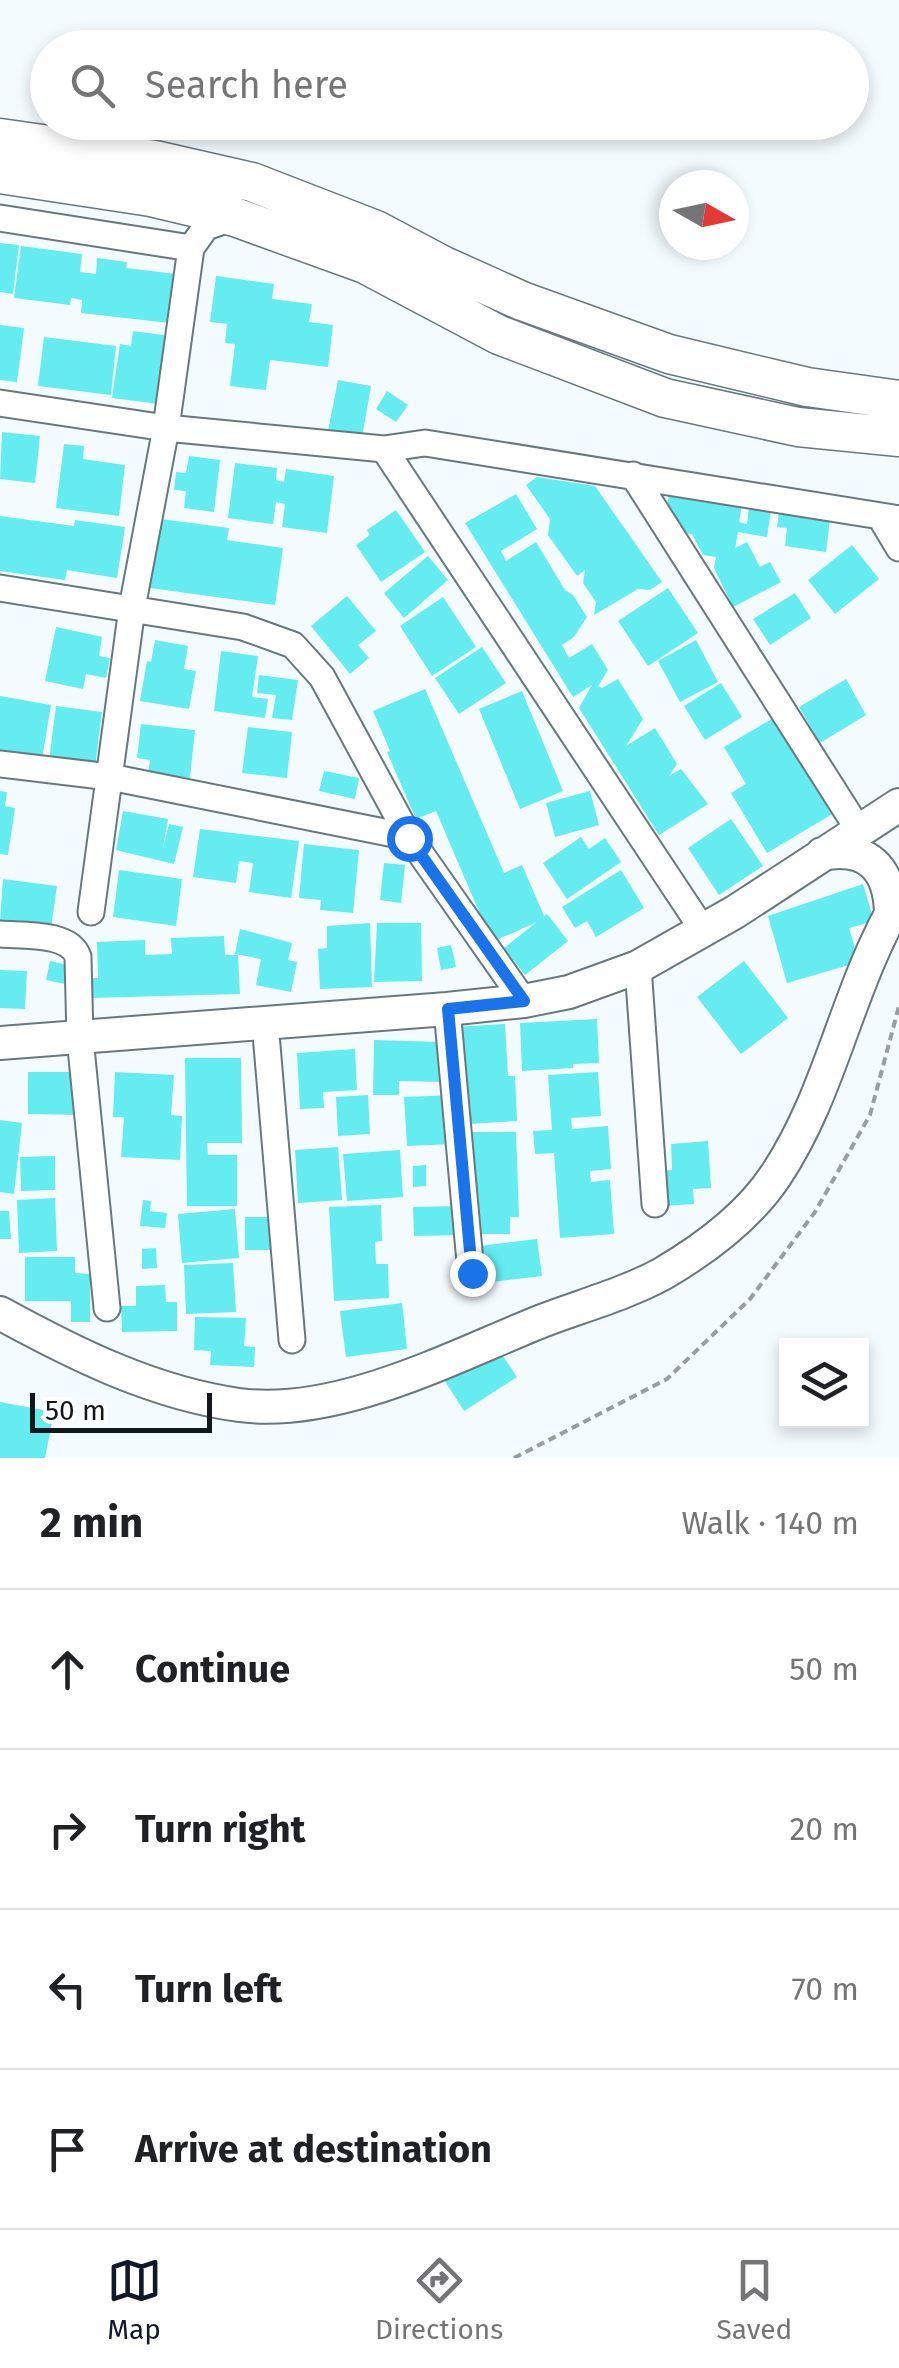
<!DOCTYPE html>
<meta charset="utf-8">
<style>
:root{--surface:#fff;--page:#f6f6f6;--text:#202124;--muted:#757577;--line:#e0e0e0;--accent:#111827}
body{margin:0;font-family:"Fira Sans",sans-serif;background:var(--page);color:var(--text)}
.controls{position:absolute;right:30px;bottom:30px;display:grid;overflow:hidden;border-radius:0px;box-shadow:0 5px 15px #0003}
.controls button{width:90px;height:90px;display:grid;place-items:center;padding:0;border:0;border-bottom:2px solid var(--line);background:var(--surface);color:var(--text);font:50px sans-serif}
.compass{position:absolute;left:659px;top:170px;width:90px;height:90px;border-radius:50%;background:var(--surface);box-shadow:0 5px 15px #0003;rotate:99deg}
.scale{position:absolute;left:30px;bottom:25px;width:182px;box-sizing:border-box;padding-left:10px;border:5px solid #11171a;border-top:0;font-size:28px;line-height:35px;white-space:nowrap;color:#11171a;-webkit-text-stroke:8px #fff;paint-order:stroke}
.stop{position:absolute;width:30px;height:30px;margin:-22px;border:8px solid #1a73e8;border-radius:50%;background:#fff}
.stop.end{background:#1a73e8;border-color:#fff;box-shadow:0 2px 10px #0008}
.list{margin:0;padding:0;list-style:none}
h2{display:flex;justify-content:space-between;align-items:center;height:130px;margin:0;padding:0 40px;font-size:42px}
h2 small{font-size:32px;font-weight:400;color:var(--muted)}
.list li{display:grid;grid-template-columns:65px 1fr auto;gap:30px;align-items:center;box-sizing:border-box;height:160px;padding:0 40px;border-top:2px solid var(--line)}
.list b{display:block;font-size:38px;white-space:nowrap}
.list em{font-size:32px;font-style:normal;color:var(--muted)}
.icon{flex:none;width:55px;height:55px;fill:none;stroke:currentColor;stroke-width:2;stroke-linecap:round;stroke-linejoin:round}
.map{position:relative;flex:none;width:899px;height:1458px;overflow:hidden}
.search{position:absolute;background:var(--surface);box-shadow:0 5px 15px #0003;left:30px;right:30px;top:30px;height:110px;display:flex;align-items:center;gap:25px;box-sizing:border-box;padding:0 35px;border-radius:55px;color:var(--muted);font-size:38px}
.sheet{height:770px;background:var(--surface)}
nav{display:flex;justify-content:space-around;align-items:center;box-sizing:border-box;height:140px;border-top:2px solid var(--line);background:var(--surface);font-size:28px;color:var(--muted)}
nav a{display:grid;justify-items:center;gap:5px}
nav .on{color:var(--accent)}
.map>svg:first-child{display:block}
</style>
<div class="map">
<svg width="899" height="1458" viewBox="0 0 899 1458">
<rect width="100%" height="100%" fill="#f4fbff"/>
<path fill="#64ecf0" d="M0 243 19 245 13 294 0 292Z
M21 246 82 254 80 272 96 274 97 258 127 262 126 268 185 275 178 324 81 313 82 300 71 298 70 305 14 298Z
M216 276 274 284 272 299 312 304 309 322 333 325 328 367 270 360 266 390 230 386 235 344 225 343 227 324 210 322Z
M0 325 24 328 17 382 0 380Z
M133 331 186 338 167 405 112 398 120 344 131 346Z
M44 337 116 346 111 395 38 386Z
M338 380 371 386 362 437 328 431Z
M387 391 408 405 396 422 376 409Z
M2 432 40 436 35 483 0 479Z
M64 444 84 446 83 459 125 465 119 516 56 508Z
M189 456 220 460 214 512 184 508 186 491 174 490 176 472 186 473Z
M235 463 277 468 276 480 284 482 286 469 334 476 327 533 282 527 285 504 276 502 273 524 228 518Z
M537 477 595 486 662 582 650 590 638 589 594 615 596 602 583 583 585 570 577 576 548 535 550 519 526 485Z
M516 494 537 529 501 551 506 561 536 542 565 590 573 595 587 617 574 637 562 645 569 658 592 644 608 670 598 686 602 688 618 679 643 719 626 746 655 728 677 764 669 776 681 769 708 804 659 835 579 708 592 685 573 697 465 523Z
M669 494 742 505 739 522 747 524 749 507 771 511 767 537 738 532 735 548 747 542 760 567 770 562 781 582 733 607 714 568 716 557 703 555 692 534 677 532 666 511Z
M780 504 831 511 826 552 785 546 787 528 777 527Z
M396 510 425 552 381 582 356 545 370 535 367 530Z
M0 516 74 526 75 520 125 527 117 578 67 570 65 580 0 571Z
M153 518 229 528 227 540 283 548 275 605 143 587Z
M852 545 879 579 835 614 808 580Z
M428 556 448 580 404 618 384 593Z
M668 588 698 633 648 666 618 621Z
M795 593 811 618 770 645 753 619Z
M347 596 376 631 358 645 369 658 350 674 311 626Z
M443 597 476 647 432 676 400 626Z
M56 627 102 637 99 656 110 658 106 678 86 674 83 689 45 681Z
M155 640 188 646 184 669 196 671 189 709 140 701 147 661 151 662Z
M696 640 718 682 680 702 658 661Z
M482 647 506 683 459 714 435 678Z
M221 651 258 656 252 697 268 699 265 718 214 711Z
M259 675 298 680 292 720 272 718 276 695 257 693Z
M846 679 866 715 820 743 799 707Z
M721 683 742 717 705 740 684 706Z
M425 689 504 873 522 865 544 916 547 914 568 941 525 975 504 948 537 922 492 942 436 811 416 819 387 752 390 751 373 711Z
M522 691 563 791 520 809 479 709Z
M0 696 51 705 42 759 0 752Z
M56 706 102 712 95 767 49 761Z
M777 716 834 813 767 853 731 793 746 784 724 747Z
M141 724 195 730 190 778 148 774 150 760 137 758Z
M248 727 292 732 287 778 242 773Z
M324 771 359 778 355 799 319 791Z
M0 791 7 792 5 806 15 808 8 855 0 854Z
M590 791 599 825 555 837 546 803Z
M123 811 168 819 163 848 169 824 183 827 174 864 116 850Z
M731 819 763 866 719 895 688 848Z
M200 829 299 841 291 898 249 892 253 863 239 861 236 883 193 877Z
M581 837 589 849 605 838 621 862 567 899 543 863Z
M304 844 359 850 353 913 320 910 321 900 299 898Z
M384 863 405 865 401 903 380 900Z
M119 870 182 879 176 926 113 917Z
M621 870 644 908 596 937 587 921 575 928 562 907Z
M3 879 57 886 51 928 0 921Z
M863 884 874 921 849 928 859 962 787 983 768 916Z
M370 923 372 987 320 989 318 949 327 948V926Z
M377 923H421L422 981 374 982Z
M240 929 292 943 288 960 297 962 291 992 256 985 261 959 235 954Z
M224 936 225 955H238L240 994 90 998V978H98L97 942 145 940V955L172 954 171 938Z
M451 945 456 967 441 970 437 948Z
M50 961 73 966 70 985 46 980Z
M744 961 788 1018 741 1054 697 997Z
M0 970 27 971 25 1009 0 1008Z
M597 1019 599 1063 573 1064V1068L522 1071 520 1023Z
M505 1024 508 1076H515L517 1121 470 1124 467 1079H454L451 1027Z
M374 1040 443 1042 442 1082 399 1081V1095H373Z
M355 1049 357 1090 323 1092 324 1108 300 1109 297 1053Z
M185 1058H241L242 1143H207L208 1155H237V1206H187Z
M28 1072H82L81 1115 28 1114Z
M115 1072 174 1075 171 1115 182 1116 180 1160 121 1157 124 1117H113Z
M598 1072 601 1116 571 1118 572 1129 608 1126 611 1169 590 1171 591 1182 610 1180 614 1234 560 1238 554 1153 535 1154 533 1131 552 1130 548 1075Z
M368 1095 370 1134 338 1136 336 1097Z
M453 1095 455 1144 407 1146 404 1097Z
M0 1120 22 1123 14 1194 0 1192Z
M466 1132H516L519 1217H510V1234H472Z
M708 1141 711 1188 693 1189 694 1204 662 1206 660 1171 672 1170 671 1144Z
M338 1147 342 1200 298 1203 295 1150Z
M400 1150 403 1197 347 1201 343 1154Z
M55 1156V1190L21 1191 20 1157Z
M426 1165V1186L413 1187V1166Z
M55 1198 57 1251 19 1253 17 1200Z
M143 1200 151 1201 150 1211 167 1213 165 1228 140 1226Z
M381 1205 382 1241 375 1242 376 1264H388L389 1298 334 1301 329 1207Z
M458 1206 460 1235 414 1236 413 1207Z
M235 1209 239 1258 182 1263 178 1214Z
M0 1211H9L11 1239H0Z
M245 1217H272V1250H245Z
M537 1239 542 1276 484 1283 480 1246Z
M156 1248 157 1268 142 1269V1249Z
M25 1257H75V1273L90 1274V1322H71V1301H25Z
M233 1263 236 1312 186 1314 184 1265Z
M165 1285 166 1302H177V1331L122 1332 121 1306H136V1286Z
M402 1303 407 1349 346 1357 340 1311Z
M195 1317 246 1318 244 1346 255 1347 254 1367 210 1365 211 1351 194 1350Z
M495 1344 517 1377 464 1411 443 1378Z
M0 1402 54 1412 45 1458H0Z"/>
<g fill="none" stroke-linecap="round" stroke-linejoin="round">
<g stroke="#67787f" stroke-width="29">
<path id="minor" d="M0 218 191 248 206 227 235 217
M0 403 166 428 384 449 425 443 899 519
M384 449 703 930
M633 475 860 832
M881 518 899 548
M0 588 243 627 293 645 322 677 409 837 524 1001
M0 764 110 777 409 837
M91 912 132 608 166 428 191 248
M0 934C23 936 70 932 78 957L80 1038 107 1308
M638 967 655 1204
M447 1009 471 1273
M265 1022 292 1340"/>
</g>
<g stroke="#67787f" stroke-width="36">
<path id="major" d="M822 854C868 845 890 869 891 913
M0 1043 447 1009 524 1001 569 992 638 967 735 912 899 805
M0 1313C75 1354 153 1393 239 1405 338 1418 452 1357 542 1321 581 1306 625 1294 662 1274 703 1250 749 1216 776 1175 832 1091 847 987 899 900"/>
</g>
<g stroke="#67787f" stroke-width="41">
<path id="highway" d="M0 138 155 160 252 182 376 230 444 266 522 301 669 354 807 387 899 400
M0 174 151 197 235 217 365 264 499 335 665 398 798 427 899 437"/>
</g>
<path stroke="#979ea1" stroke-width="4" stroke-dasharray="8 5" stroke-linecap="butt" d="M514 1458 667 1379 750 1299 815 1212 870 1115 899 1006"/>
<use href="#minor" stroke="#fff" stroke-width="25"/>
<use href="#major" stroke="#fff" stroke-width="32"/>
<use href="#highway" stroke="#fff" stroke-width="38"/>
</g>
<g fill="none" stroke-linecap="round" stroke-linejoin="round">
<path stroke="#1a73e8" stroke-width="12" d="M409 838 524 1001 448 1009 472 1273"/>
</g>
</svg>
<div class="controls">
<button><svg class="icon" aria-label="layers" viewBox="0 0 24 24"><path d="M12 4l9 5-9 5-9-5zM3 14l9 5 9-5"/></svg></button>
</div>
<svg class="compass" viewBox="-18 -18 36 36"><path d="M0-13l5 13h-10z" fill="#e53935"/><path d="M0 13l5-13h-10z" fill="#757577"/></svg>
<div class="scale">50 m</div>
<div class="stop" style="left:409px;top:838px"></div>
<div class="stop end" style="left:472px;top:1273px"></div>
<div class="search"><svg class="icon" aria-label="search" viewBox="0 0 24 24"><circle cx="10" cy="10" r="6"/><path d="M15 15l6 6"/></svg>Search here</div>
</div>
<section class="sheet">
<h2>2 min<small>Walk · 140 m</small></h2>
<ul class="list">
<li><svg class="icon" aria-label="ahead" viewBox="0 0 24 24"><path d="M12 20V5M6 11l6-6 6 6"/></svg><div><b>Continue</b></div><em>50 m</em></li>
<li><svg class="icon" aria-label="right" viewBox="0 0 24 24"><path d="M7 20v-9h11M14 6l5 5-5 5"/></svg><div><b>Turn right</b></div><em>20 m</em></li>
<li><svg class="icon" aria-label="left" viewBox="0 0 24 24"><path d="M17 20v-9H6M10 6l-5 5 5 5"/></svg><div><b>Turn left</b></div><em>70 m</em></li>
<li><svg class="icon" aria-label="arrive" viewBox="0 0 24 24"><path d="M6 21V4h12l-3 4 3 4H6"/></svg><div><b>Arrive at destination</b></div></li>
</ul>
</section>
<nav>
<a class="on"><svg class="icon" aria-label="map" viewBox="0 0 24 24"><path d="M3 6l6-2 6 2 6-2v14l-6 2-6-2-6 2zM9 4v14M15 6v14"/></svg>Map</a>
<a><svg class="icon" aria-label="directions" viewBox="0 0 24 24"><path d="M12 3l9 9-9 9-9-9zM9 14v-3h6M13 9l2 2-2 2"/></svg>Directions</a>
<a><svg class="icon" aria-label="saved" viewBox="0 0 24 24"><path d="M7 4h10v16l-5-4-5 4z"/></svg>Saved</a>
</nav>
